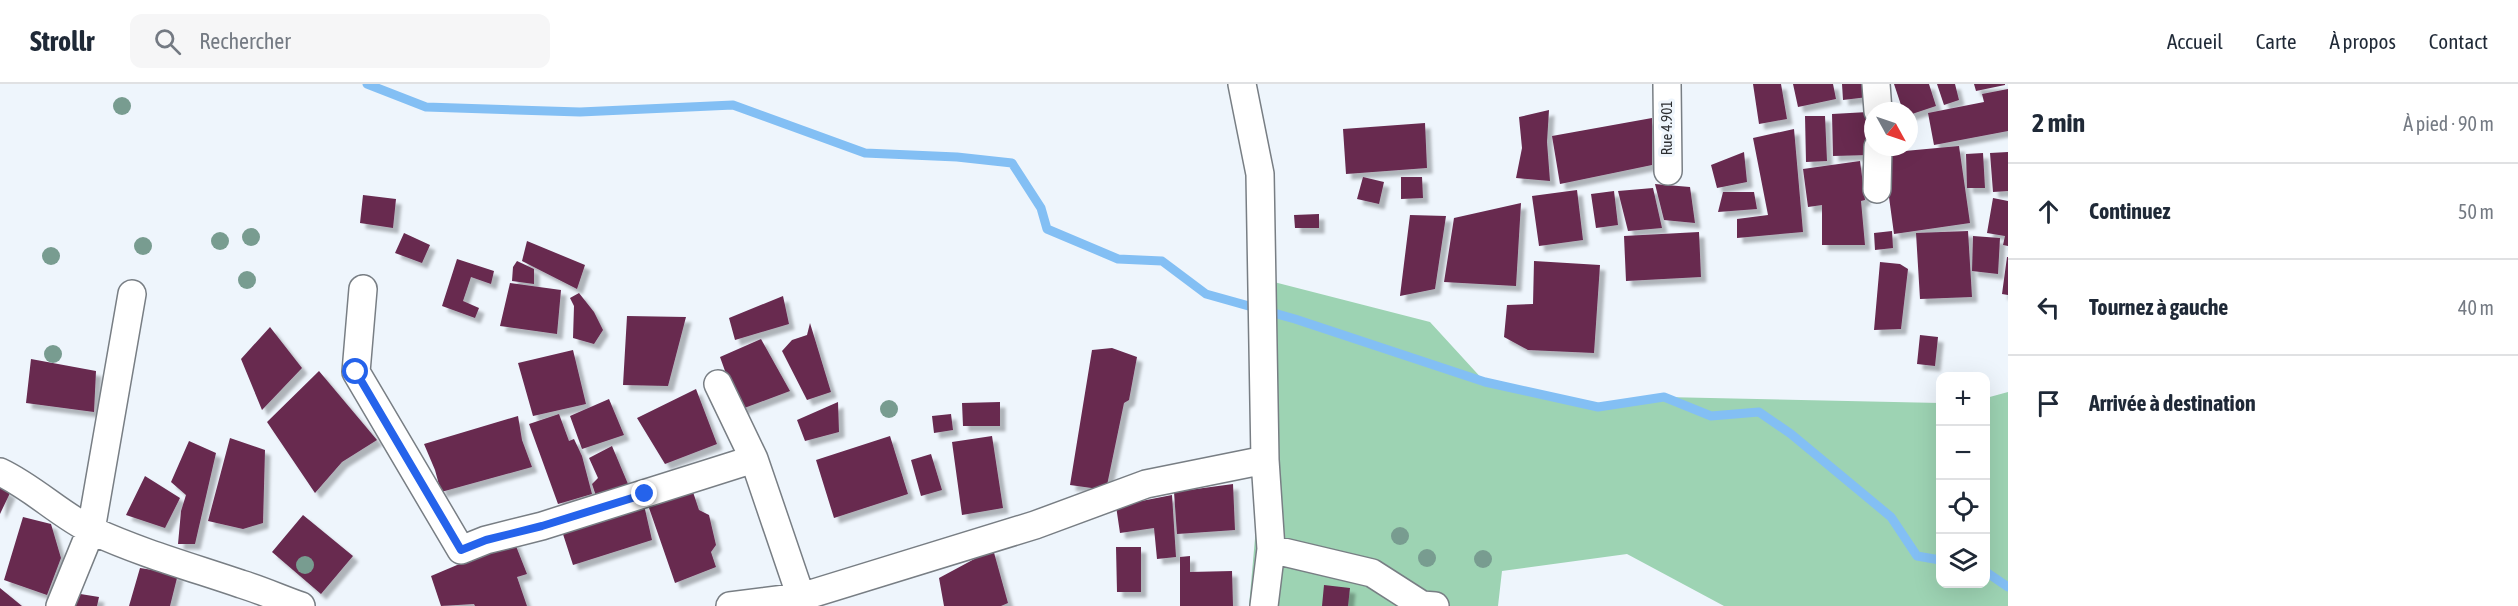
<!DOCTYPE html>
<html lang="fr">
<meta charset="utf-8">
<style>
:root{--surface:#fff;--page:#f6f6f7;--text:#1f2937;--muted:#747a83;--line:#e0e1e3}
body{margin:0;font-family:"Asap Condensed",sans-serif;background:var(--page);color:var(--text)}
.controls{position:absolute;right:18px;bottom:18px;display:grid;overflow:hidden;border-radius:12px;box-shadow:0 6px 24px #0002}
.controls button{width:54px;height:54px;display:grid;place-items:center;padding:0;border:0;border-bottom:2px solid var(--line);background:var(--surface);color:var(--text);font:30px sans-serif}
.compass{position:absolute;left:1864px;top:18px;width:54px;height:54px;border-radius:50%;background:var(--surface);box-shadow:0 6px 24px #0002;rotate:130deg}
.stop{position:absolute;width:18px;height:18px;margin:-14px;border:4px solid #2563eb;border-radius:50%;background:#fff}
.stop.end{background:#2563eb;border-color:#fff;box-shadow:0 2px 6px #0008}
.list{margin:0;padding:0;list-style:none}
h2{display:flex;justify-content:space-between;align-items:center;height:78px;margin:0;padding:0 24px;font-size:26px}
h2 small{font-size:20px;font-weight:400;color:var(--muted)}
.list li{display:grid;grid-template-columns:39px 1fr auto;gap:18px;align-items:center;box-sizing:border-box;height:96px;padding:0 24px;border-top:2px solid var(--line)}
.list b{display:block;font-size:22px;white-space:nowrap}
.list em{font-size:20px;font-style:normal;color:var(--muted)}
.icon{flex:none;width:33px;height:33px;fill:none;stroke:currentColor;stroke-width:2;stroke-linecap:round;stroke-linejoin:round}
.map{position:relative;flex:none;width:2008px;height:522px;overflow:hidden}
header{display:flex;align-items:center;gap:36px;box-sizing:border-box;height:84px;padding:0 30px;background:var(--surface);border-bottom:2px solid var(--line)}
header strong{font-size:28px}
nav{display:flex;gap:33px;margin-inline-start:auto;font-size:21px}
.search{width:420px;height:54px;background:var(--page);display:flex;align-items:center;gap:15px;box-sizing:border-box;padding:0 21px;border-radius:12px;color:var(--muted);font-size:22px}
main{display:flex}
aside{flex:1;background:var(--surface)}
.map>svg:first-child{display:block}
</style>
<header>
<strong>Strollr</strong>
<div class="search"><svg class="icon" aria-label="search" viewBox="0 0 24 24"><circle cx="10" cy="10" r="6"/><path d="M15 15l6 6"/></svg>Rechercher</div>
<nav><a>Accueil</a><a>Carte</a><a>À propos</a><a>Contact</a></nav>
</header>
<main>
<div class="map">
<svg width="2008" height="522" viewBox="0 0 2008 522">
<defs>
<filter id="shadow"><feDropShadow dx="5.5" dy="5.5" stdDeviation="1.5" flood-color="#0004"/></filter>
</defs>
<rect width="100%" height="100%" fill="#eef5fc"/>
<path fill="#9dd3b3" d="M1258 194 1430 238 1485 298 1598 323 1664 313 1940 319V500H1986V314L2008 308V522H1724L1627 470 1502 487 1498 522H1249L1262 376Z"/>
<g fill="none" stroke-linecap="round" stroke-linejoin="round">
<path stroke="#83bff4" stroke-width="9" d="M367 0 426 23 580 28 733 21 865 69 957 73 1012 79 1041 124 1047 145 1118 175 1162 177 1206 210 1295 235 1485 298 1598 323 1664 313 1711 332 1759 328 1791 350 1891 433 1917 472 1940 476
M1986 488 2008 503"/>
</g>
<path fill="#672a50" filter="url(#shadow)" d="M1753 0H1781L1787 35 1759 40Z
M1793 0H1833L1836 15 1798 23Z
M1842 0H1874L1876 12 1843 16Z
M1894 0H1929L1936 22 1909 31V27H1903Z
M1937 0H1955L1959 16 1944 21Z
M1974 0H2005V1L1976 7Z
M2008 5V47L1934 61 1928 29 1984 18 1982 10Z
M1549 26 1547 58 1550 97 1516 94 1522 64 1519 33Z
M1868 28 1869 71 1833 72 1832 30Z
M1805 32H1825L1827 77 1806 78Z
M1652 34V81L1560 100 1552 52Z
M1425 39 1427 84 1346 90 1343 45Z
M1794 45 1803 148 1737 154V135L1768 131 1753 54Z
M1959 62 1970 139 1894 150 1883 69Z
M1744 68 1747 98 1717 104 1711 81Z
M2008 68V107L1993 108 1990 69Z
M1983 69 1985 104H1967L1966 70Z
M1860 77 1865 116 1861 117 1865 161H1822V121L1808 123 1803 85Z
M1363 93 1384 98 1379 120 1357 115Z
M1401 93H1422L1423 114 1401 115Z
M1655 100 1690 103 1695 139 1664 136Z
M1653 104 1662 144 1628 147 1618 107Z
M1577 106 1583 156 1539 162 1532 112Z
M1614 107 1618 141 1596 144 1591 110Z
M1723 108H1754L1757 125 1718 128Z
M363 111 396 115 393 144 360 139Z
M1993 114 2008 117V162L2003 161 2005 152 1987 149Z
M1521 119 1516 202 1444 198 1454 134Z
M1319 130V144H1295L1294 131Z
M1410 131 1446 132 1435 205 1400 212Z
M1892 147 1893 164 1875 166 1874 149Z
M1968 147 1972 213 1920 215 1916 149Z
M1699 148 1701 193 1626 197 1624 152Z
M404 149 430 161 422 179 395 169Z
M1973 152 2000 154 1998 190 1972 187Z
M527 157 585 181 577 205 522 177Z
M2007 173H2008V211L2002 210Z
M457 175 494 187 491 200 471 193 463 217 479 224 475 234 442 222Z
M517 177 534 185V200L512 197 513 183Z
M1534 177 1600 181 1594 269 1528 266 1504 253 1507 221 1533 220Z
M1880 178 1900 180 1908 185 1901 245 1874 246Z
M510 199 561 206 557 250 500 242Z
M579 209 594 228 603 246 594 260 573 254 574 222 570 214Z
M783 212 789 240 735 256 729 234Z
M627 232 686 233 668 302 623 301Z
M810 239 831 308 807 316 782 267 792 256 807 251Z
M270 243 302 284 262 326 241 275Z
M1920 251 1938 253 1935 282 1917 280Z
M761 255 790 307 739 326 720 273Z
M1112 264 1137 273 1129 316 1124 319 1106 406 1070 401 1092 266Z
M573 266 586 320 533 332 518 279Z
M31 275 96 287 94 328 26 319Z
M319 287 377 356 342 378 315 409 267 338Z
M696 305 717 360 665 380 637 334Z
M609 315 624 351 582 365 570 332Z
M838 318 839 348 805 357 797 336Z
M1000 318V342H963L962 319Z
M559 330 569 357 574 355 582 372 592 410 558 420 529 340Z
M951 330 953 346 934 349 932 332Z
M518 332 522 356 532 383 441 408 435 386 424 360Z
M890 352 908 410 834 434 816 376Z
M992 352 1003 424 962 431 952 358Z
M230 354 265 366 263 439 243 445 208 437Z
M189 357 216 369 195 460H178L181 427 186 411 171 398Z
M612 362 628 400 596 412 592 400 598 394 589 374Z
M931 370 942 406 921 412 911 376Z
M145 392 180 414 165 444 126 431Z
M1233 400 1235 446 1177 450 1174 408Z
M0 402 10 409 0 430Z
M693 408 699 426 709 431 716 461 711 468 716 483 675 499 648 421Z
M1172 411 1176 473 1157 475 1154 444 1120 449 1116 422Z
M644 421 652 456 573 481 561 444Z
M303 431 353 472 321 510 272 468Z
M23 433 51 440 61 474 47 511 4 496Z
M514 457 527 490 517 493 527 522H475L474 520 441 522 431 492Z
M1116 463H1141V508H1117Z
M993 465 1008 519 1001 522H944L939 494Z
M1190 472V488L1232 487 1233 522H1180V473Z
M140 484 178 490 170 522H129Z
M1324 501 1350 504 1348 522H1322Z
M0 504 22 522H0Z
M68 508 99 513 97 522H65Z"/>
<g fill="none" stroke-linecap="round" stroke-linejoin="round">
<g stroke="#787e84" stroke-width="30">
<path id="street" d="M1242 0 1260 90 1265 376 1271 465 1264 522
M1667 0 1668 87
M1876 0 1878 27
M1877 105 1878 63
M363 205 356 288 461 466 486 456 542 442 754 375 801 513
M718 300 754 375
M0 388C34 404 60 431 93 447 141 469 191 483 241 500 261 506 281 515 301 522
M1271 465 1372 489 1422 521 1435 522
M60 522 91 446 132 210
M730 522 801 513 1035 441 1146 400 1265 376"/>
</g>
<use href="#street" stroke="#fff" stroke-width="27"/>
</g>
<g fill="#789c90">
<circle cx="122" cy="22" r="9"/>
<circle cx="251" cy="153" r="9"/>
<circle cx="220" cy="157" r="9"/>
<circle cx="143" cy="162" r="9"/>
<circle cx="51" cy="172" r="9"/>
<circle cx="247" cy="196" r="9"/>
<circle cx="53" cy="270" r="9"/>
<circle cx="889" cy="325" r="9"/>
<circle cx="1400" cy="452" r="9"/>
<circle cx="1427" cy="474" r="9"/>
<circle cx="1483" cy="475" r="9"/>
<circle cx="305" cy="481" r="9"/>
</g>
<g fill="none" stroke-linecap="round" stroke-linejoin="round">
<path stroke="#2563eb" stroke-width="8" d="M356 288 461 466 486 456 542 442 645 410"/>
</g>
<g text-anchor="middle" stroke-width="6" stroke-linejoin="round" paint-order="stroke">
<g font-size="15" fill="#2b2d30" stroke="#eef5fc">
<text transform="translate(1667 44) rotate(-90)" y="5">Rue 4.901</text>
</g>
</g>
</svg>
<div class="controls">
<button>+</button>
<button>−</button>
<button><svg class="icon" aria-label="locate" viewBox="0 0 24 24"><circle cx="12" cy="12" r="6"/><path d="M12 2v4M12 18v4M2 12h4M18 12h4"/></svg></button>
<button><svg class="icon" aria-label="layers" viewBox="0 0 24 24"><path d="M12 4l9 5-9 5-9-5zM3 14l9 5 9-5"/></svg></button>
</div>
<svg class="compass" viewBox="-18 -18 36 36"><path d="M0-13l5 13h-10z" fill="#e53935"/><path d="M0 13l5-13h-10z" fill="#747a83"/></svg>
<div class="stop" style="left:356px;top:288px"></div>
<div class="stop end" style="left:645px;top:410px"></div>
</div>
<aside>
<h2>2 min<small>À pied · 90 m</small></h2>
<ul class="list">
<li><svg class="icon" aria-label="ahead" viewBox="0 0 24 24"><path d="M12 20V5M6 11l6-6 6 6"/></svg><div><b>Continuez</b></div><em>50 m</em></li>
<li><svg class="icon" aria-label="left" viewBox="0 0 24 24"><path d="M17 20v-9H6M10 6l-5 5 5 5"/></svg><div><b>Tournez à gauche</b></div><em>40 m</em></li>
<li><svg class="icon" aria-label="arrive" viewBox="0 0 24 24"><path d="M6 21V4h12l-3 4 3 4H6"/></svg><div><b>Arrivée à destination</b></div></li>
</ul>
</aside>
</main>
